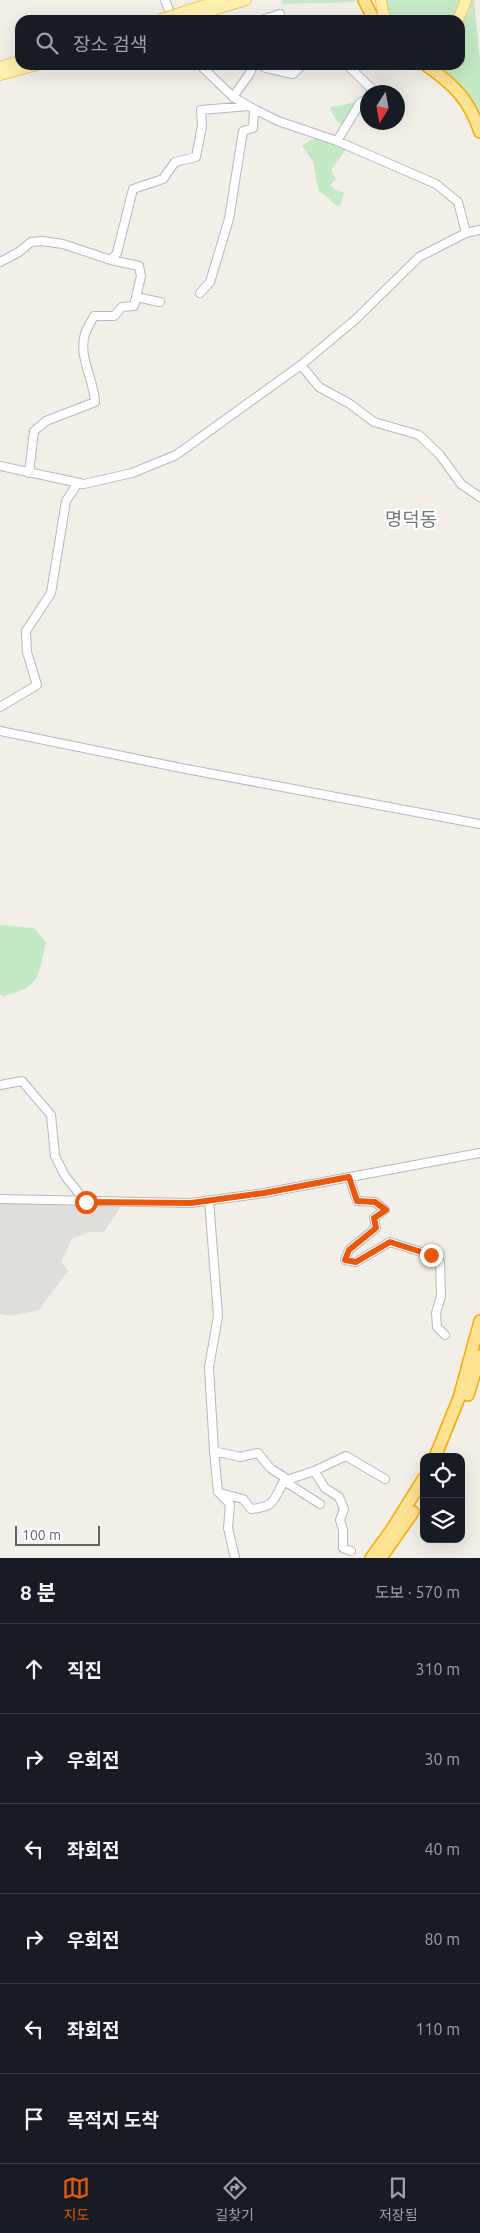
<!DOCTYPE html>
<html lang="ko">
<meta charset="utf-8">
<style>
:root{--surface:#171b24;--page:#20242c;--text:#f1f3f6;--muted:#9ea1a6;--line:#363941;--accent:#ea580c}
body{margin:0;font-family:Ubuntu,"Noto Sans KR",sans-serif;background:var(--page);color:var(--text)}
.controls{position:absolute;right:15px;bottom:15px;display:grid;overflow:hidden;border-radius:10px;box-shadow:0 5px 20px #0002}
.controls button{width:45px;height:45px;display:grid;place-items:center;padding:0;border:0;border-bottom:1px solid var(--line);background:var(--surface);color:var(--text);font:25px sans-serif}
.compass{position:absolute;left:360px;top:85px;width:45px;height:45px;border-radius:50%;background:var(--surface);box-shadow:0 5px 20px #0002;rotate:191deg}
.scale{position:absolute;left:15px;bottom:12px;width:85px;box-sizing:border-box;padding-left:5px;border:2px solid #5f6368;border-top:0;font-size:14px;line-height:18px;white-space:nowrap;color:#5f6368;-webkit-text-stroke:4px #fff;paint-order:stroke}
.stop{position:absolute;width:15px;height:15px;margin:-11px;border:4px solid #ea580c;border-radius:50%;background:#fff}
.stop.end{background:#ea580c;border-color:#fff;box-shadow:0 1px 5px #0008}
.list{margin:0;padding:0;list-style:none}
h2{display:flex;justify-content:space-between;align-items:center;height:65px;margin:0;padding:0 20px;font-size:21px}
h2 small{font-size:16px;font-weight:400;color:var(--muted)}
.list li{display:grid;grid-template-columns:32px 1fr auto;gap:15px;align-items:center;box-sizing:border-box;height:90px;padding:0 20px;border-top:1px solid var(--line)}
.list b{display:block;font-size:19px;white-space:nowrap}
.list em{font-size:16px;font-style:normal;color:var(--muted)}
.icon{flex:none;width:28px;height:28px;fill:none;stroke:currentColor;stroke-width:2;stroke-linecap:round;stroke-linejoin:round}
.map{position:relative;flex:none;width:480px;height:1558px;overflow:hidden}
.search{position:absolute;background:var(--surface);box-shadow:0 5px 20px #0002;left:15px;right:15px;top:15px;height:55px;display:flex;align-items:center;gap:12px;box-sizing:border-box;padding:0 18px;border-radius:15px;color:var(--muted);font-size:19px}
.sheet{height:605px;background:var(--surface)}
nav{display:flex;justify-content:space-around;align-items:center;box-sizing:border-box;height:70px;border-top:1px solid var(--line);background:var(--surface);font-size:14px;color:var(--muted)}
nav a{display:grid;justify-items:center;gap:2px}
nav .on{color:var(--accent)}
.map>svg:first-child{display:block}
</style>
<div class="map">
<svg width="480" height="1558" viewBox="0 0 480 1558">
<rect width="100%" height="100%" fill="#f1efe8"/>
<path fill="#e0deda" d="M0 1203 121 1206 104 1232H90L72 1239 61 1262 68 1271 39 1310 10 1316 0 1314Z"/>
<path fill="#c5e8c5" d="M283 0H355V2L282 4Z
M386 0H462L455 20H394L389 16Z
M472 0H474L480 60V120L468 95 437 65H460V25L468 14Z
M358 102 348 127C337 124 334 118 330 107Z
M320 138 346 149 331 170 336 179 331 184 332 188 344 193 340 206C331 204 328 195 319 192L313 162 302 146 311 140Z
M0 925 34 928 46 942C38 977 41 987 3 996L0 994Z"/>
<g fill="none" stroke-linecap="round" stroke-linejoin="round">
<g stroke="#b5b8bc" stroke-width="10">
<path id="minor" d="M165 0 173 20
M261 20 280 14
M200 65 233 97 254 109 278 121 337 141 436 184 458 202 466 233
M261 65 266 68 293 74 302 65
M347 65 372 89 371 92
M233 97 250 73 253 65
M337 141 360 103 368 98
M0 262 19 252 31 242 42 241 63 244 111 260 117 253 133 189 163 179 175 162 196 157 202 126 201 110 249 106
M200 293 210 282 229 219 243 131 253 128 254 109
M136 297 160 302
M301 365 319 387 350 404 374 422 419 435 440 455 461 484 480 497
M0 466 84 484 132 473 176 455 301 365 356 319 419 257 466 233 480 230
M29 473 34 431 46 421 95 402C94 380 78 356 85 334 87 328 91 322 94 316H114L122 307 134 306 141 276 139 266 111 260
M0 707 37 685 27 652 26 631 51 593 66 501 78 483
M0 731 181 768 480 824
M0 1085 22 1081 51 1115 55 1156 65 1176 86 1202
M349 1177 357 1201 375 1202 385 1210 374 1218 376 1228 349 1250 345 1260 356 1262 390 1242 431 1255 440 1262 441 1296 436 1313 437 1327 445 1335
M0 1199 191 1203 264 1193 480 1153
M209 1200 218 1316 209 1367 214 1451 218 1492 230 1504 228 1528 235 1558
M214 1451 240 1457 258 1453 270 1468 284 1477V1481L320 1504
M314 1471 346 1456 385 1479
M220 1493 243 1499 251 1509C275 1507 273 1501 284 1481L314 1471 325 1488 339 1497 344 1509 340 1520 343 1530V1548L351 1551"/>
</g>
<g stroke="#f2c960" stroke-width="12">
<path id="major" d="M381 0 383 14 388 20
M183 12 221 0
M181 20 246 0
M458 20 466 0
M0 67 20 61
M0 75 36 65"/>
</g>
<g stroke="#f9ab00" stroke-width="14">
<path id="highway" d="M364 0 374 20
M426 65C454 85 469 99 480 132
M468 1395 480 1356
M435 1457 459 1398 480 1321
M371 1558 392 1529 424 1478
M381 1558 413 1512"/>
</g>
<use href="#minor" stroke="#fff" stroke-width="8"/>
<use href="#major" stroke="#fff2af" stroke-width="10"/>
<use href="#highway" stroke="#fde293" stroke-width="11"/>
<g stroke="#f2c960" stroke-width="12" stroke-linecap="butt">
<path id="major-bridge" d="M159 20 183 12"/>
</g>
<use href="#major-bridge" stroke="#fff2af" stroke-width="10"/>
</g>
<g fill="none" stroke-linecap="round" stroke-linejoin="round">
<path stroke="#ea580c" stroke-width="6" d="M86 1202 191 1203 264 1193 349 1177 357 1201 375 1202 386 1210 374 1218 376 1228 349 1250 345 1260 356 1262 390 1242 431 1255"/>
</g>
<g text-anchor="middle" stroke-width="4.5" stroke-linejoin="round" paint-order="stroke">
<g font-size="19" fill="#70757a" stroke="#fff">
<text x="411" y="526">명덕동</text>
</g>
</g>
</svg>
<div class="controls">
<button><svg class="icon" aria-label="locate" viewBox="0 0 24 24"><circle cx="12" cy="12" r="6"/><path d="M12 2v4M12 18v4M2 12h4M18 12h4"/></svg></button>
<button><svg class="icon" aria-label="layers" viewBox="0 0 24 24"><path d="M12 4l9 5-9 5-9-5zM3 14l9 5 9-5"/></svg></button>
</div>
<svg class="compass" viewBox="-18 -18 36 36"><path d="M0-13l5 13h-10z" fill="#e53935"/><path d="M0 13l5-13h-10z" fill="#9ea1a6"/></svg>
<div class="scale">100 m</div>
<div class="stop" style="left:86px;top:1202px"></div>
<div class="stop end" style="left:431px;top:1255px"></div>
<div class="search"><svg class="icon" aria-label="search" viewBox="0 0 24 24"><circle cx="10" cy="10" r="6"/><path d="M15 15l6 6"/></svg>장소 검색</div>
</div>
<section class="sheet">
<h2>8 분<small>도보 · 570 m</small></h2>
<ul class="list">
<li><svg class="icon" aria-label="ahead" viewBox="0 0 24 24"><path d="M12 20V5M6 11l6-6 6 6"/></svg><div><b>직진</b></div><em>310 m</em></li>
<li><svg class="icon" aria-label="right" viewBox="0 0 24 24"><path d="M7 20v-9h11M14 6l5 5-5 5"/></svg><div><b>우회전</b></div><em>30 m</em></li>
<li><svg class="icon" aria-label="left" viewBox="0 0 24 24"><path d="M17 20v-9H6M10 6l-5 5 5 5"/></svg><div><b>좌회전</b></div><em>40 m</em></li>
<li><svg class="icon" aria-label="right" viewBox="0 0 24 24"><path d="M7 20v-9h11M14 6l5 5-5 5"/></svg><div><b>우회전</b></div><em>80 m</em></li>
<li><svg class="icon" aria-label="left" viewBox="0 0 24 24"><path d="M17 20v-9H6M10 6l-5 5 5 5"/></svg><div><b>좌회전</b></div><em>110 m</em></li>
<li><svg class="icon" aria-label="arrive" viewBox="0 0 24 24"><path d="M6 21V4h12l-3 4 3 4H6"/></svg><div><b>목적지 도착</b></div></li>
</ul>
</section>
<nav>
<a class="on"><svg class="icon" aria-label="map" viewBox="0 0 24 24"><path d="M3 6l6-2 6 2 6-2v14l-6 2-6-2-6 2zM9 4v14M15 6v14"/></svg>지도</a>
<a><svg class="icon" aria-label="directions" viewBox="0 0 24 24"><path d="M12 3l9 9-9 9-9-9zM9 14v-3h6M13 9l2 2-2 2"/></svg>길찾기</a>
<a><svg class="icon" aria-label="saved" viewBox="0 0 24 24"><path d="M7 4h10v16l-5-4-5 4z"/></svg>저장됨</a>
</nav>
